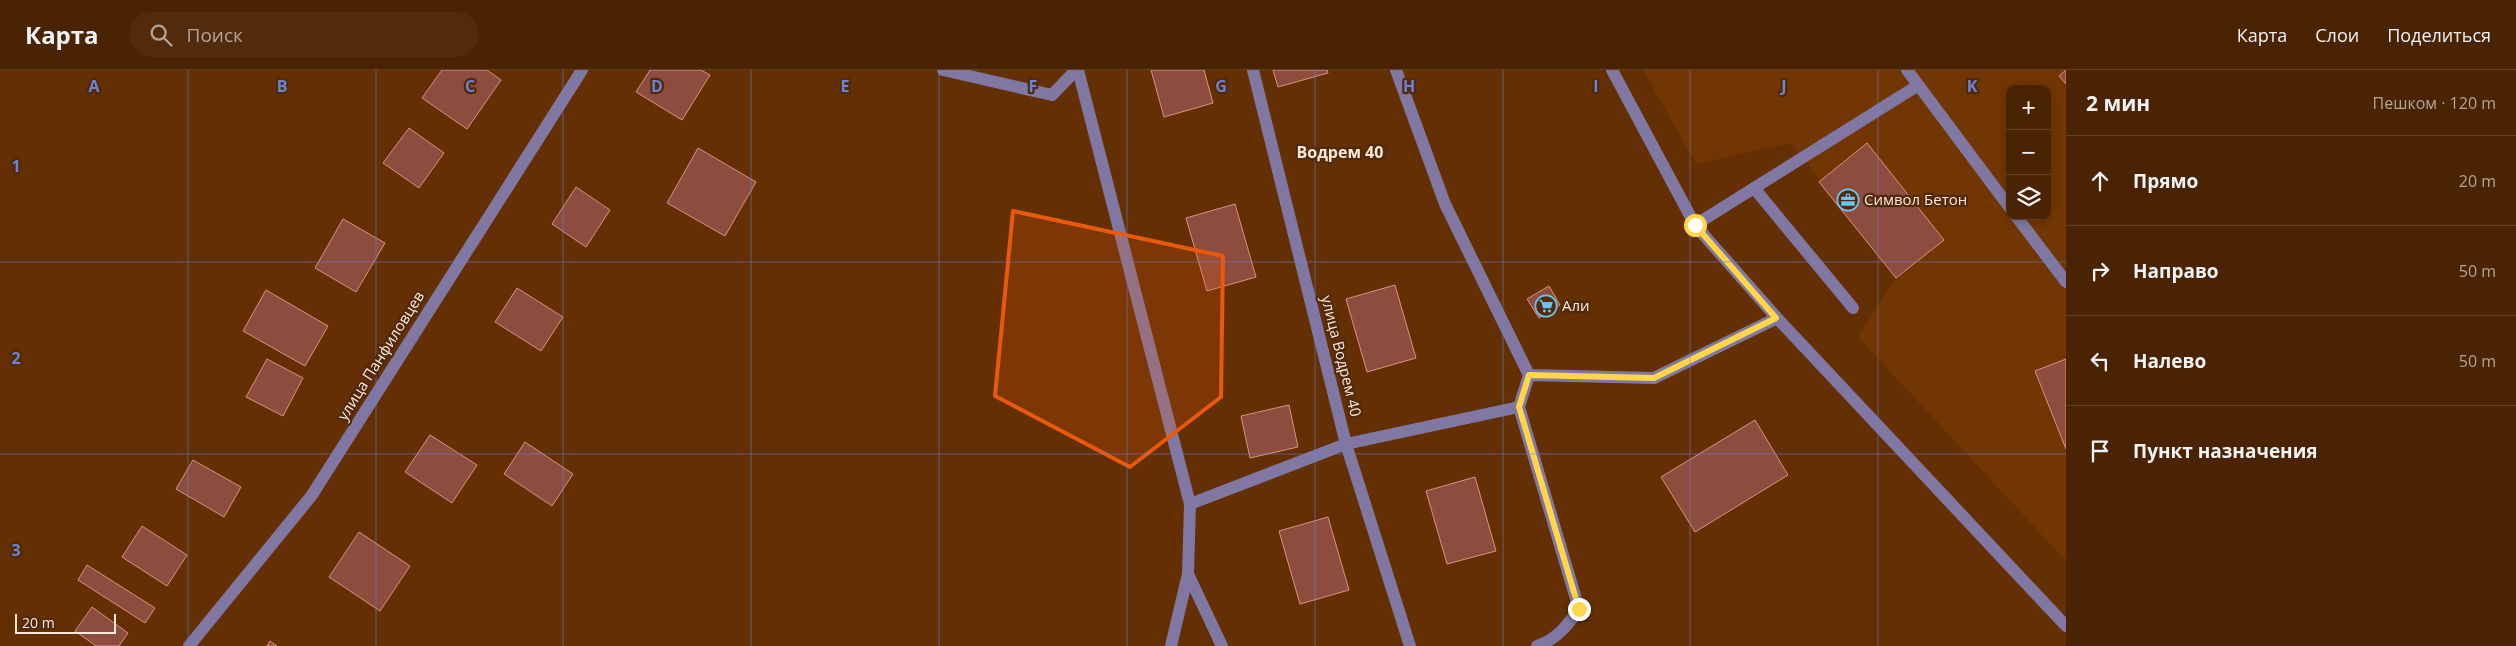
<!DOCTYPE html>
<html lang="ru">
<meta charset="utf-8">
<style>
:root{--surface:#4a2302;--page:#512b0c;--text:#f1f3f6;--muted:#b2a499;--line:#614024}
body{margin:0;font-family:"Open Sans",sans-serif;background:var(--page);color:var(--text)}
.controls{position:absolute;right:15px;top:15px;display:grid;overflow:hidden;border-radius:10px;box-shadow:0 2px 8px #0003}
.controls button{width:45px;height:45px;display:grid;place-items:center;padding:0;border:0;border-bottom:1px solid var(--line);background:var(--surface);color:var(--text);font:25px sans-serif}
.scale{position:absolute;left:15px;bottom:12px;width:101px;box-sizing:border-box;padding-left:5px;border:2px solid #fce8dc;border-top:0;font-size:14px;line-height:18px;white-space:nowrap;color:#fce8dc;-webkit-text-stroke:4px #51290b;paint-order:stroke}
.stop{position:absolute;width:15px;height:15px;margin:-11px;border:4px solid #ffd54a;border-radius:50%;background:#fff}
.stop.end{background:#ffd54a;border-color:#fff;box-shadow:0 1px 5px #0008}
.list{margin:0;padding:0;list-style:none}
h2{display:flex;justify-content:space-between;align-items:center;height:65px;margin:0;padding:0 20px;font-size:21px}
h2 small{font-size:16px;font-weight:400;color:var(--muted)}
.list li{display:grid;grid-template-columns:32px 1fr auto;gap:15px;align-items:center;box-sizing:border-box;height:90px;padding:0 20px;border-top:1px solid var(--line)}
.list b{display:block;font-size:19px;white-space:nowrap}
.list em{font-size:16px;font-style:normal;color:var(--muted)}
.icon{flex:none;width:28px;height:28px;fill:none;stroke:currentColor;stroke-width:2;stroke-linecap:round;stroke-linejoin:round}
.map{position:relative;flex:none;width:2066px;height:576px;overflow:hidden}
header{display:flex;align-items:center;gap:30px;box-sizing:border-box;height:70px;padding:0 25px;background:var(--surface);border-bottom:1px solid var(--line)}
header strong{font-size:24px}
nav{display:flex;gap:28px;margin-inline-start:auto;font-size:18px}
.search{width:350px;height:45px;background:var(--page);display:flex;align-items:center;gap:12px;box-sizing:border-box;padding:0 18px;border-radius:28px;color:var(--muted);font-size:19px}
main{display:flex}
aside{flex:1;background:var(--surface)}
.map>svg:first-child{display:block}
</style>
<header>
<strong>Карта</strong>
<div class="search"><svg class="icon" aria-label="search" viewBox="0 0 24 24"><circle cx="10" cy="10" r="6"/><path d="M15 15l6 6"/></svg>Поиск</div>
<nav><a>Карта</a><a>Слои</a><a>Поделиться</a></nav>
</header>
<main>
<div class="map">
<svg width="2066" height="576" viewBox="0 0 2066 576">
<rect width="100%" height="100%" fill="#632f03"/>
<path fill="#713601" fill-rule="evenodd" d="M1643 0H2066V491L1858 267 1896 208 1791 73 1696 94ZM2010 19H2047V146H2010Z"/>
<path fill="#8d4d3e" stroke="#da9382" d="M442 0H487L501 10 467 59 422 28Z
M650 0H701L710 5 682 50 636 22Z
M1151 0H1204L1213 33 1164 47Z
M1273 0H1327L1328 3 1278 17Z
M2066 0V14L2059 6Z
M409 58 444 83 419 118 383 93Z
M1867 73 1944 170 1896 208 1819 112Z
M698 78 756 112 725 166 667 133Z
M576 117 610 140 586 177 552 154Z
M1235 134 1256 207 1207 221 1186 148Z
M343 149 385 173 356 222 315 198Z
M1395 215 1416 288 1367 302 1346 229Z
M1549 216 1560 235 1539 248 1527 229Z
M517 218 563 247 541 281 495 252Z
M266 220 328 256 305 296 243 261Z
M267 289 303 308 283 346 246 327Z
M2066 289V379L2035 301Z
M1289 335 1298 377 1250 388 1241 346Z
M1755 350 1788 405 1695 462 1661 407Z
M430 365 477 395 452 433 405 402Z
M525 372 573 404 552 436 504 404Z
M193 390 241 417 224 447 176 419Z
M1475 407 1496 481 1447 494 1426 421Z
M1328 447 1349 520 1300 534 1279 461Z
M142 456 187 485 167 516 122 487Z
M359 462 410 496 380 541 329 507Z
M87 495 155 538 145 553 78 510Z
M92 537 128 563 119 576H96L75 561Z
M270 571 277 576H267Z"/>
<g fill="none" stroke-linecap="round" stroke-linejoin="round">
<path stroke="#8078a2" stroke-width="12" d="M943 0 1052 25 1076 0
M1078 0 1190 434 1188 504 1171 576
M1253 0 1346 374 1410 576
M1396 0 1445 134 1529 305 1519 337 1579 539C1568 555 1556 570 1537 576
M1612 0 1695 155 1777 248 2066 556
M1907 0 2010 138
M1754 118 1853 238
M2016 146 2066 212
M1695 155 1917 16
M1529 305 1654 308 1777 248
M1190 434 1346 374 1519 337
M1188 504 1222 576
M189 576 312 425 582 0"/>
</g>
<g fill="none" stroke-linecap="round" stroke-linejoin="round">
<path stroke="#ffd54a" stroke-width="6" d="M1579 539 1519 337 1529 305 1654 308 1776 248 1695 155"/>
</g>
<path fill="#e8590c" fill-opacity="0.2" stroke="#e8590c" stroke-width="4" stroke-linejoin="round" d="M1013 141 1223 186 1221 327 1130 397 995 326Z"/>
<path fill="none" stroke="#6b84d9" stroke-width="1" stroke-opacity="0.55" d="M188 0V576M376 0V576M563 0V576M751 0V576M939 0V576M1127 0V576M1315 0V576M1503 0V576M1690 0V576M1878 0V576M0 192H2066M0 384H2066"/>
<defs>
<g id="office-ring" transform="scale(1.125)"><circle r="9.5" fill="#51290b" stroke="#6bc3f2" stroke-width="1.5"/><path d="M-6-3h4V-5.5h4V-3h4V5H-6ZM-1-4.5V-3h2v-1.5ZM-6 0V1H6V0Z" fill="#6bc3f2"/></g>
<g id="supermarket-ring" transform="scale(1.125)"><circle r="9.5" fill="#51290b" stroke="#6bc3f2" stroke-width="1.5"/><path d="M-6-5.5h2.5l.6 2H6L4.5 2H-2.5L-4.4-4H-6ZM-1.5 3.2a1.3 1.3 0 1 0 .1 0ZM3 3.2a1.3 1.3 0 1 0 .1 0Z" fill="#6bc3f2"/></g>
</defs>
<g fill-rule="evenodd">
<use href="#office-ring" x="1848" y="130"/>
<use href="#supermarket-ring" x="1546" y="236"/>
</g>
<g text-anchor="middle" stroke-width="4.5" stroke-linejoin="round" paint-order="stroke">
<g font-size="15" fill="#fce8dc" stroke="#51290b" text-anchor="start">
<text x="1864" y="135">Символ Бетон</text>
<text x="1562" y="241">Али</text>
</g>
<g font-size="15" fill="#fce8dc" stroke="#51290b">
<text transform="translate(381 286) rotate(-58)" y="5">улица Панфиловцев</text>
<text transform="translate(1341 286) rotate(76)" y="5">улица Водрем 40</text>
</g>
<g font-size="16" font-weight="bold" fill="#fce8dc" stroke="#51290b">
<text x="1340" y="88">Водрем 40</text>
</g>
</g>
<g font-size="16" text-anchor="middle" font-weight="bold" fill="#6b84d9" stroke="#51290b" stroke-width="4.5" stroke-linejoin="round" paint-order="stroke">
<text x="94" y="22">A</text>
<text x="282" y="22">B</text>
<text x="470" y="22">C</text>
<text x="657" y="22">D</text>
<text x="845" y="22">E</text>
<text x="1033" y="22">F</text>
<text x="1221" y="22">G</text>
<text x="1409" y="22">H</text>
<text x="1596" y="22">I</text>
<text x="1784" y="22">J</text>
<text x="1972" y="22">K</text>
<text x="16" y="102">1</text>
<text x="16" y="294">2</text>
<text x="16" y="486">3</text>
</g>
</svg>
<div class="controls">
<button>+</button>
<button>−</button>
<button><svg class="icon" aria-label="layers" viewBox="0 0 24 24"><path d="M12 4l9 5-9 5-9-5zM3 14l9 5 9-5"/></svg></button>
</div>
<div class="scale">20 m</div>
<div class="stop" style="left:1695px;top:155px"></div>
<div class="stop end" style="left:1579px;top:539px"></div>
</div>
<aside>
<h2>2 мин<small>Пешком · 120 m</small></h2>
<ul class="list">
<li><svg class="icon" aria-label="ahead" viewBox="0 0 24 24"><path d="M12 20V5M6 11l6-6 6 6"/></svg><div><b>Прямо</b></div><em>20 m</em></li>
<li><svg class="icon" aria-label="right" viewBox="0 0 24 24"><path d="M7 20v-9h11M14 6l5 5-5 5"/></svg><div><b>Направо</b></div><em>50 m</em></li>
<li><svg class="icon" aria-label="left" viewBox="0 0 24 24"><path d="M17 20v-9H6M10 6l-5 5 5 5"/></svg><div><b>Налево</b></div><em>50 m</em></li>
<li><svg class="icon" aria-label="arrive" viewBox="0 0 24 24"><path d="M6 21V4h12l-3 4 3 4H6"/></svg><div><b>Пункт назначения</b></div></li>
</ul>
</aside>
</main>
